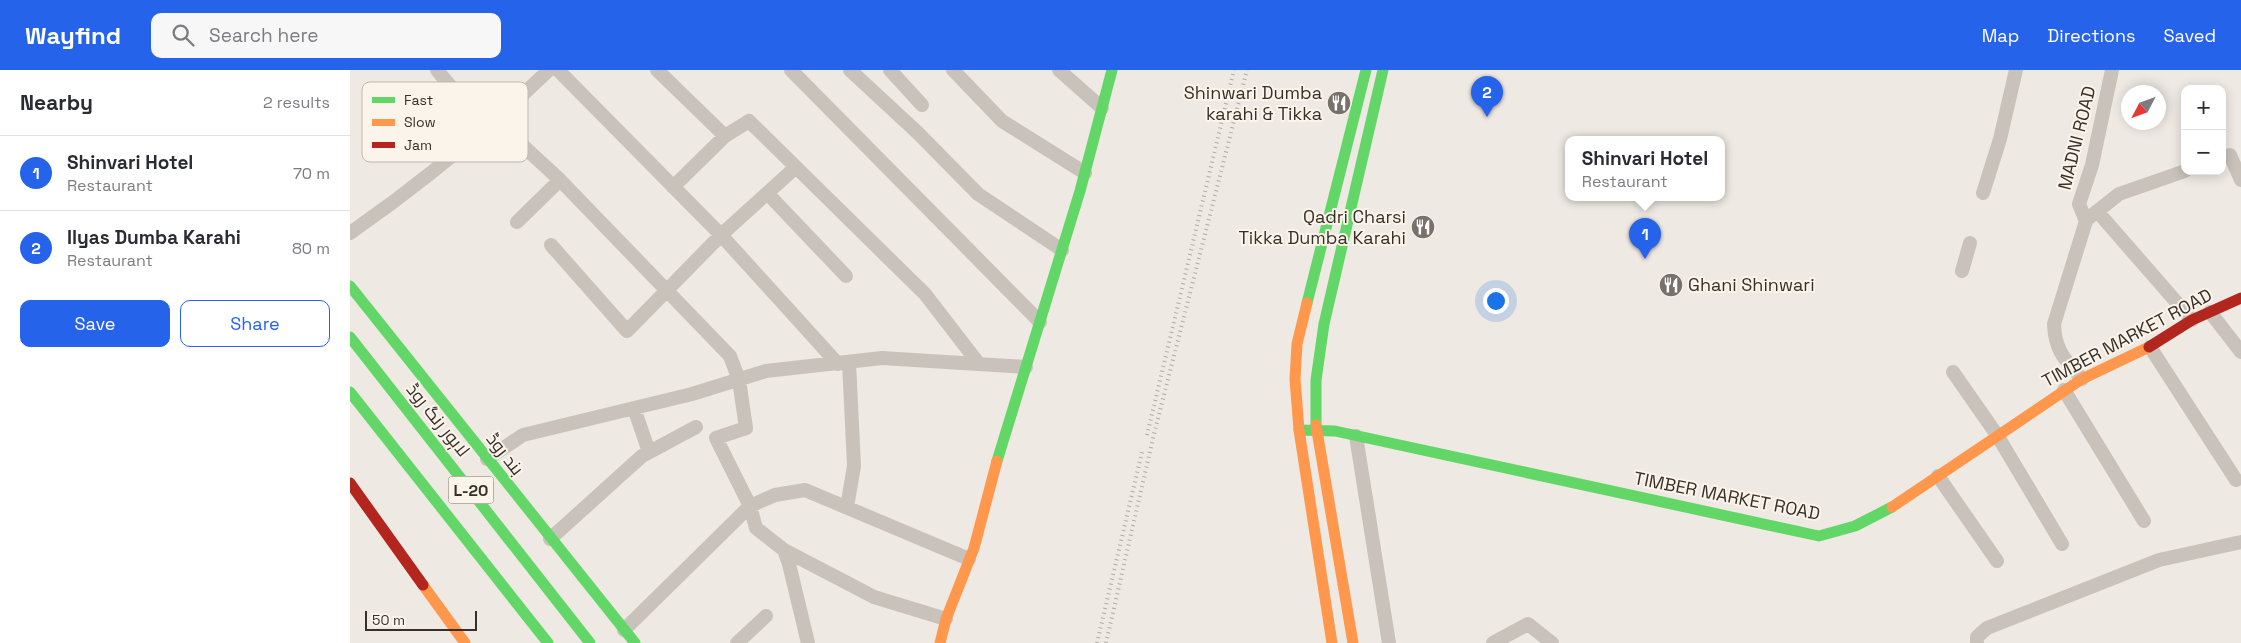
<!DOCTYPE html>
<meta charset="utf-8">
<style>
:root{--surface:#fff;--page:#f7f7f7;--text:#2b2b33;--muted:#7c7c81;--line:#e1e1e2;--accent:#2563eb}
body{margin:0;font-family:"Space Grotesk",Cairo,sans-serif;background:var(--page);color:var(--text)}
.controls{position:absolute;right:15px;top:15px;display:grid;overflow:hidden;border-radius:10px;box-shadow:0 2px 12px #0003}
.controls button{width:45px;height:45px;display:grid;place-items:center;padding:0;border:0;border-bottom:1px solid var(--line);background:var(--surface);color:var(--text);font:25px sans-serif}
.compass{position:absolute;left:1771px;top:15px;width:45px;height:45px;border-radius:50%;background:var(--surface);box-shadow:0 2px 12px #0003;rotate:229deg}
.scale{position:absolute;left:15px;bottom:12px;width:112px;box-sizing:border-box;padding-left:5px;border:2px solid #392f29;border-top:0;font-size:14px;line-height:18px;white-space:nowrap;color:#392f29;-webkit-text-stroke:4px #faf4eb;paint-order:stroke}
.you{position:absolute;left:1145px;top:230px;width:18px;height:18px;margin:-12px;border:4px solid #fff;border-radius:50%;background:#1a73e8;box-shadow:0 0 0 8px #1a73e833}
.badge{display:grid;place-items:center;width:32px;height:32px;border-radius:50%;background:var(--accent);color:#fff;font-size:16px;font-weight:700}
.pin{position:absolute;translate:-50% -41px;filter:drop-shadow(0 1px 2px #0008)}
.pin::after{content:'';position:absolute;top:26px;width:18px;height:15px;background:inherit;clip-path:polygon(0 0,100% 0,50% 100%)}
.popup{position:absolute;left:1215px;top:66px;width:160px;height:65px;box-sizing:border-box;display:grid;place-content:center;border-radius:10px;background:var(--surface);filter:drop-shadow(0 1px 4px #0005);font-size:16px;white-space:nowrap;color:var(--muted)}
.popup b{font-size:19px;color:var(--text)}
.popup::after{content:'';position:absolute;left:50%;top:100%;margin-left:-10px;border:10px solid transparent;border-top-color:var(--surface)}
.list{margin:0;padding:0;list-style:none}
h2{display:flex;justify-content:space-between;align-items:center;height:65px;margin:0;padding:0 20px;font-size:21px}
h2 small{font-size:16px;font-weight:400;color:var(--muted)}
.list li{display:grid;grid-template-columns:32px 1fr auto;gap:15px;align-items:center;box-sizing:border-box;height:75px;padding:0 20px;border-top:1px solid var(--line)}
.list b{display:block;font-size:19px;white-space:nowrap}
.list p{margin:0;font-size:16px;white-space:nowrap;color:var(--muted)}
.list em{font-size:16px;font-style:normal;color:var(--muted)}
.actions{display:flex;gap:10px;padding:15px 20px}
.actions a{flex:1;padding:11px 0;border:1px solid var(--accent);border-radius:10px;text-align:center;font-size:18px;color:var(--accent)}
.actions .main{background:var(--accent);color:#fff}
.icon{flex:none;width:28px;height:28px;fill:none;stroke:currentColor;stroke-width:2;stroke-linecap:round;stroke-linejoin:round}
.map{position:relative;flex:none;width:1891px;height:573px;overflow:hidden}
header{display:flex;align-items:center;gap:30px;box-sizing:border-box;height:70px;padding:0 25px;background:var(--accent);color:#fff}
header strong{font-size:24px}
nav{display:flex;gap:28px;margin-inline-start:auto;font-size:18px}
.search{width:350px;height:45px;background:var(--page);display:flex;align-items:center;gap:12px;box-sizing:border-box;padding:0 18px;border-radius:10px;color:var(--muted);font-size:19px}
main{display:flex}
aside{flex:1;background:var(--surface)}
.map>svg:first-child{display:block}
</style>
<header>
<strong>Wayfind</strong>
<div class="search"><svg class="icon" aria-label="search" viewBox="0 0 24 24"><circle cx="10" cy="10" r="6"/><path d="M15 15l6 6"/></svg>Search here</div>
<nav><a>Map</a><a>Directions</a><a>Saved</a></nav>
</header>
<main>
<aside>
<h2>Nearby<small>2 results</small></h2>
<ul class="list">
<li><span class="badge">1</span><div><b>Shinvari Hotel</b><p>Restaurant</p></div><em>70 m</em></li>
<li><span class="badge">2</span><div><b>Ilyas Dumba Karahi</b><p>Restaurant</p></div><em>80 m</em></li>
</ul>
<div class="actions"><a class="main">Save</a><a>Share</a></div>
</aside>
<div class="map">
<svg width="1891" height="573" viewBox="0 0 1891 573">
<rect width="100%" height="100%" fill="#eee9e3"/>
<g fill="none" stroke-linecap="round" stroke-linejoin="round">
<path stroke="#c8c2bb" stroke-width="14" d="M87 0 136 59
M208 0 371 165 488 294
M307 0 375 66 399 51 575 224 629 294
M441 0 690 252
M500 0 568 63 628 124 712 180
M540 0 572 35
M603 0 652 51 735 103
M709 0 752 38
M146 51 210 110 380 286 389 310 396 358 366 368 400 436 406 458 434 480 439 494 458 573
M1880 85 1891 110
M323 117 375 66
M1633 123 1650 69 1666 0
M418 124 496 206
M1747 141 1842 250
M1740 147 1769 124 1835 101
M167 152 210 110
M0 163C72 113 136 60 199 0
M201 175 277 261 371 165 446 97
M1612 201 1620 173
M1860 242 1891 282
M1800 277 1886 410
M1603 302 1647 365 1712 474
M1732 309C1715 290 1705 281 1704 254L1736 151 1729 134 1742 95 1762 0
M1714 320 1794 451
M284 338 299 382
M1006 366 1039 573
M137 389 173 365 342 324 416 301 532 288 676 297
M1588 406 1647 491
M497 437 504 396 499 292
M200 469 292 386 346 357
M434 480 524 527 596 549
M274 560 400 436 425 425 455 420 619 489
M387 573 416 546
M1143 573 1178 554 1202 573
M1627 573V567L1637 558 1809 490 1891 472"/>
<path stroke="#63d668" stroke-width="11" d="M0 216 285 573
M957 233 1016 0
M0 267 240 573
M0 322 198 573
M966 355V310L974 254 1033 0
M949 360 985 361 1469 466 1505 456 1542 437
M647 391 730 121 762 0"/>
<path stroke="#ff974d" stroke-width="11" d="M957 233 947 274 945 309 949 360 982 573
M966 355 1003 573
M1542 437 1732 309 1799 277
M73 515 115 573
M590 573 596 549 624 478 647 391"/>
<path stroke="#b3261e" stroke-width="11" d="M1799 277 1842 250 1891 228
M0 413 73 515"/>
<path stroke="#afaaa6" stroke-width="4" stroke-dasharray="1 4" stroke-linecap="butt" d="M797 365 884 0
M747 573 792 382
M756 573 804 364 897 0"/>
</g>
<defs>
<g id="restaurant-disc" transform="scale(1.25)"><circle r="9.5" fill="#78706a" stroke="#faf4eb"/><path d="M-5-6h1v4h1v-4h1v4h1v-4h1v5L-1.5 .5V6h-2V.5L-5-1ZM5-6V6H3V1.5H1.5Q1.5-4 5-6Z" fill="#fff"/></g>
</defs>
<g fill-rule="evenodd">
<use href="#restaurant-disc" x="989" y="33"/>
<use href="#restaurant-disc" x="1073" y="157"/>
<use href="#restaurant-disc" x="1321" y="215"/>
</g>
<g text-anchor="middle" stroke-width="4" stroke-linejoin="round" paint-order="stroke">
<rect fill="#faf4eb" stroke="#736a63" stroke-width="1" x="98.5" y="406.5" width="45" height="27" rx="4"/>
<g font-size="16" font-weight="bold" fill="#392f29">
<text x="121" y="426">L-20</text>
</g>
<g font-size="18" fill="#392f29" stroke="#faf4eb" text-anchor="end">
<text x="972" y="29">Shinwari Dumba<tspan x="972" dy="21">karahi &amp; Tikka</tspan></text>
<text x="1056" y="153">Qadri Charsi<tspan x="1056" dy="21">Tikka Dumba Karahi</tspan></text>
<text x="1338" y="221" text-anchor="start">Ghani Shinwari</text>
</g>
<g font-size="18" fill="#392f29" stroke="#faf4eb">
<text transform="translate(1727 68) rotate(-76)" y="6">MADNI ROAD</text>
<text transform="translate(1777 268) rotate(-28)" y="6">TIMBER MARKET ROAD</text>
<text transform="translate(88 350) rotate(51)" y="6">لاہور رنگ روڈ</text>
<text transform="translate(155 384) rotate(52)" y="6">بند روڈ</text>
<text transform="translate(1377 426) rotate(11)" y="6">TIMBER MARKET ROAD</text>
</g>
</g>
<rect x="12" y="12" width="166" height="80" rx="8" fill="#faf4eb" stroke="#c0b9b1" stroke-width="1"/>
<rect x="22" y="27" width="23" height="6" fill="#63d668"/>
<rect x="22" y="49" width="23" height="7" fill="#ff974d"/>
<rect x="22" y="72" width="23" height="6" fill="#b3261e"/>
<g font-size="14" fill="#392f29">
<text x="54" y="35">Fast</text>
<text x="54" y="57">Slow</text>
<text x="54" y="80">Jam</text>
</g>
</svg>
<div class="controls">
<button>+</button>
<button>−</button>
</div>
<svg class="compass" viewBox="-18 -18 36 36"><path d="M0-13l5 13h-10z" fill="#e53935"/><path d="M0 13l5-13h-10z" fill="#7c7c81"/></svg>
<div class="scale">50 m</div>
<div class="you"></div>
<div class="pin badge" style="left:1295px;top:189px">1</div>
<div class="popup"><b>Shinvari Hotel</b>Restaurant</div>
<div class="pin badge" style="left:1137px;top:47px">2</div>
</div>
</main>
